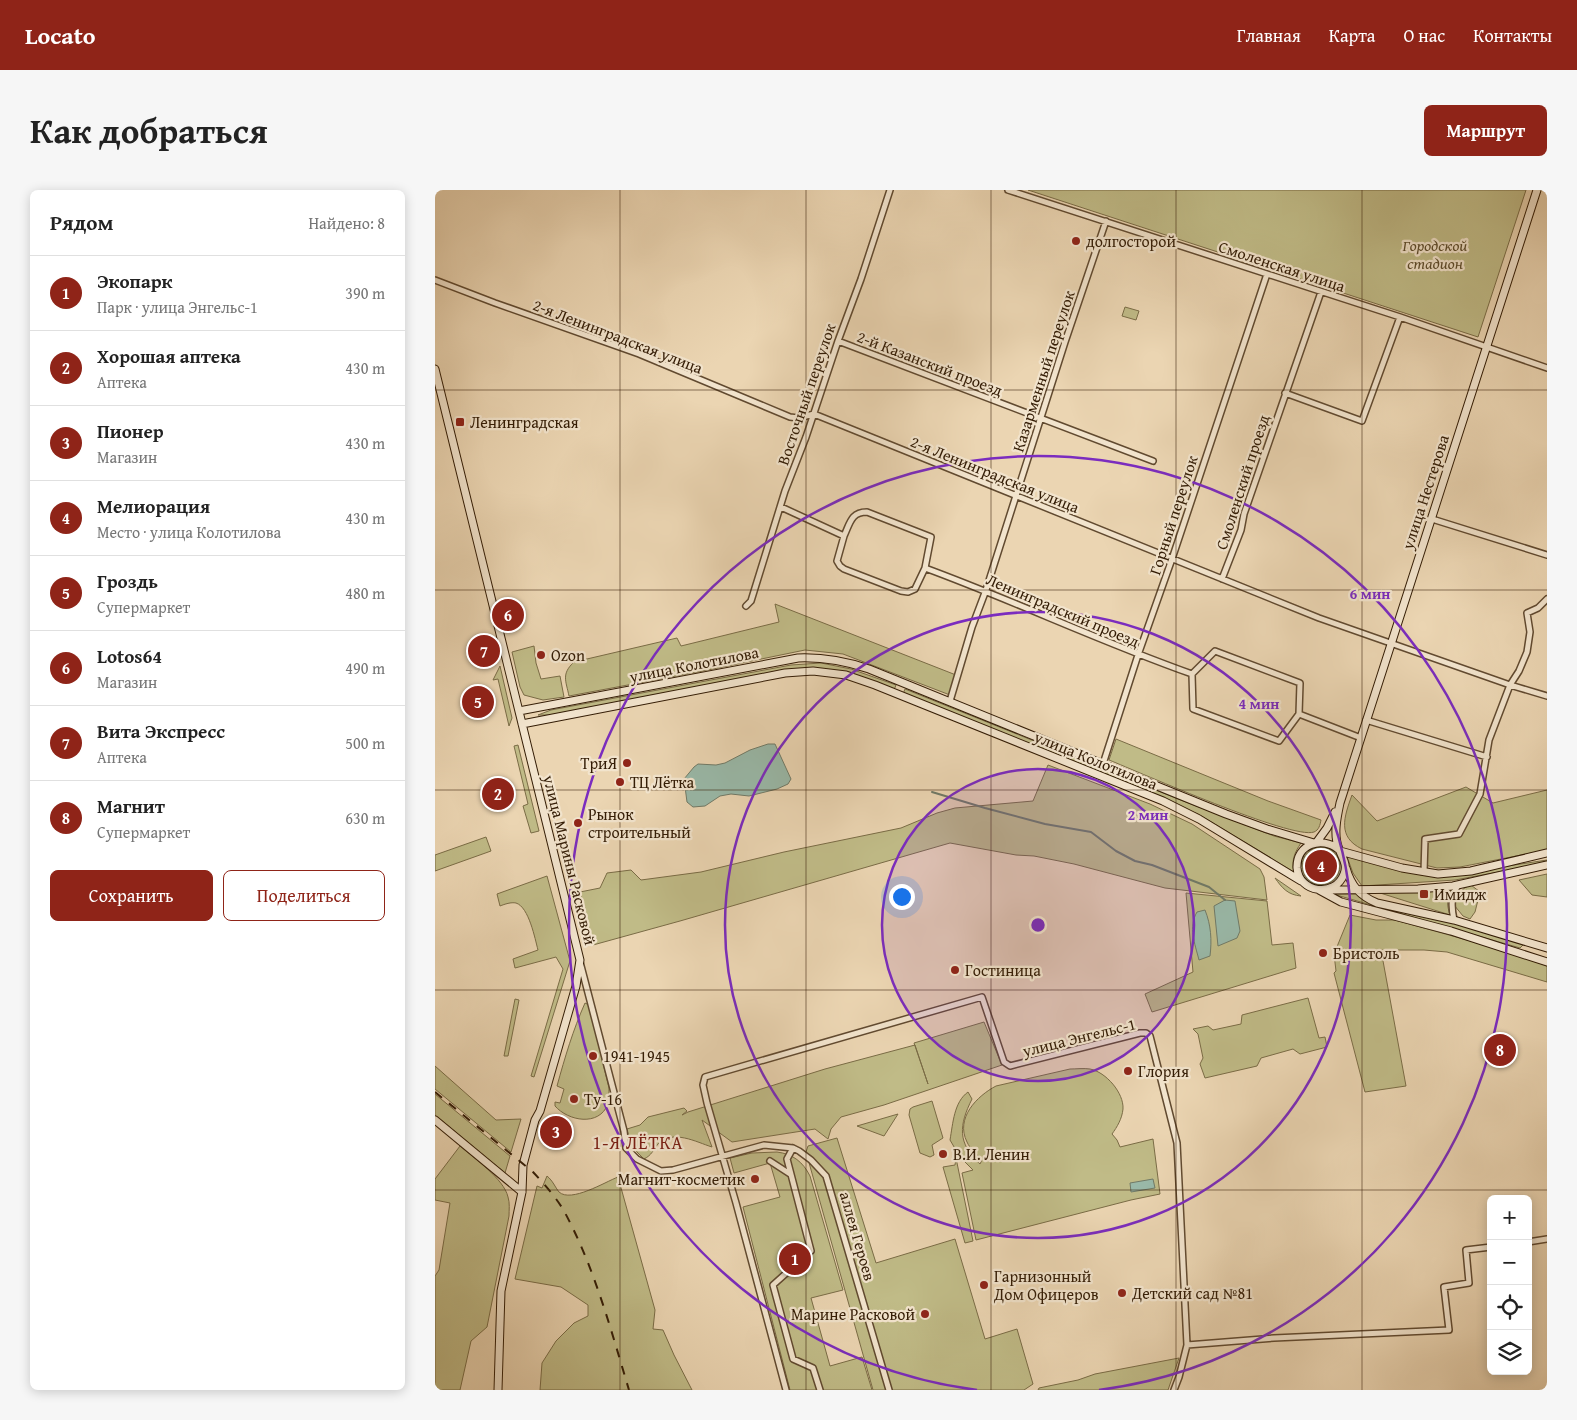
<!DOCTYPE html>
<html lang="ru">
<meta charset="utf-8">
<style>
:root{--surface:#fff;--page:#f6f6f6;--text:#222;--muted:#767676;--line:#e0e0e0;--accent:#8f2418}
body{margin:0;font-family:"Gentium Book Plus",serif;background:var(--page);color:var(--text)}
.controls{position:absolute;right:15px;bottom:15px;display:grid;overflow:hidden;border-radius:8px;box-shadow:0 2px 12px #0003}
.controls button{width:45px;height:45px;display:grid;place-items:center;padding:0;border:0;border-bottom:1px solid var(--line);background:var(--surface);color:var(--text);font:25px sans-serif}
.you{position:absolute;left:466px;top:706px;width:18px;height:18px;margin:-12px;border:4px solid #fff;border-radius:50%;background:#1a73e8;box-shadow:0 0 0 8px #1a73e833}
.badge{display:grid;place-items:center;width:32px;height:32px;border-radius:50%;background:var(--accent);color:#fff;font-size:16px;font-weight:700}
.pin{position:absolute;translate:-50% -50%;border:2px solid #fff;box-shadow:0 1px 5px #0006}
.list{margin:0;padding:0;list-style:none}
h2{display:flex;justify-content:space-between;align-items:center;height:65px;margin:0;padding:0 20px;font-size:21px}
h2 small{font-size:16px;font-weight:400;color:var(--muted)}
.list li{display:grid;grid-template-columns:32px 1fr auto;gap:15px;align-items:center;box-sizing:border-box;height:75px;padding:0 20px;border-top:1px solid var(--line)}
.list b{display:block;font-size:19px;white-space:nowrap}
.list p{margin:0;font-size:16px;white-space:nowrap;color:var(--muted)}
.list em{font-size:16px;font-style:normal;color:var(--muted)}
.actions{display:flex;gap:10px;padding:15px 20px}
.actions a{flex:1;padding:11px 0;border:1px solid var(--accent);border-radius:8px;text-align:center;font-size:18px;color:var(--accent)}
.actions .main{background:var(--accent);color:#fff}
.icon{flex:none;width:28px;height:28px;fill:none;stroke:currentColor;stroke-width:2;stroke-linecap:round;stroke-linejoin:round}
.map{position:relative;flex:none;width:1112px;height:1200px;overflow:hidden;border-radius:8px}
header{display:flex;align-items:center;gap:30px;box-sizing:border-box;height:70px;padding:0 25px;background:var(--accent);color:#fff}
header strong{font-size:24px}
nav{display:flex;gap:28px;margin-inline-start:auto;font-size:18px}
.intro{display:flex;align-items:center;justify-content:space-between;box-sizing:border-box;height:120px;padding:0 30px}
h1{margin:0;font-size:35px}
.button{padding:12px 22px;border-radius:8px;background:var(--accent);color:#fff;font-size:18px;font-weight:700}
main{display:flex;gap:30px;padding:0 30px}
aside{flex:1;background:var(--surface);border-radius:8px;box-shadow:0 2px 12px #0003}
.map>svg:first-child{display:block}
</style>
<header>
<strong>Locato</strong>
<nav><a>Главная</a><a>Карта</a><a>О нас</a><a>Контакты</a></nav>
</header>
<div class="intro"><h1>Как добраться</h1><a class="button">Маршрут</a></div>
<main>
<aside>
<h2>Рядом<small>Найдено: 8</small></h2>
<ul class="list">
<li><span class="badge">1</span><div><b>Экопарк</b><p>Парк · улица Энгельс-1</p></div><em>390 m</em></li>
<li><span class="badge">2</span><div><b>Хорошая аптека</b><p>Аптека</p></div><em>430 m</em></li>
<li><span class="badge">3</span><div><b>Пионер</b><p>Магазин</p></div><em>430 m</em></li>
<li><span class="badge">4</span><div><b>Мелиорация</b><p>Место · улица Колотилова</p></div><em>430 m</em></li>
<li><span class="badge">5</span><div><b>Гроздь</b><p>Супермаркет</p></div><em>480 m</em></li>
<li><span class="badge">6</span><div><b>Lotos64</b><p>Магазин</p></div><em>490 m</em></li>
<li><span class="badge">7</span><div><b>Вита Экспресс</b><p>Аптека</p></div><em>500 m</em></li>
<li><span class="badge">8</span><div><b>Магнит</b><p>Супермаркет</p></div><em>630 m</em></li>
</ul>
<div class="actions"><a class="main">Сохранить</a><a>Поделиться</a></div>
</aside>
<div class="map">
<svg width="1112" height="1200" viewBox="0 0 1112 1200">
<rect width="100%" height="100%" fill="#ebd5b2"/>
<filter id="stains"><feTurbulence type="fractalNoise" baseFrequency=".004" numOctaves="4"/><feColorMatrix values="0 0 0 0 .2 0 0 0 0 .09 0 0 0 0 .02 0 0 0 .5 -.17"/></filter>
<radialGradient id="worn" r=".72"><stop offset=".6" stop-color="#630" stop-opacity="0"/><stop offset="1" stop-color="#630" stop-opacity=".3"/></radialGradient>
<path fill="#c0bb87" stroke="#7a6c46" d="M593 0H1091L1043 147Z
M690 117 704 121 701 130 687 126Z
M340 414 521 485 515 505 408 464 370 460 273 480 134 506C131 491 126 484 139 472L242 448 246 456 344 432Z
M99 456 101 473 106 489 125 486 129 507 108 510 89 505 85 497 77 462Z
M386 473 416 479 461 495 459 500 374 479 116 525H103L116 520 356 475Z
M65 476 77 528 74 536 63 489 58 490Z
M470 499 743 609 839 646 866 653C860 662 856 670 859 682L763 624 468 504Z
M681 549 833 611 886 630C885 635 884 640 879 642 857 650 704 582 674 570Z
M83 555 104 641 96 643 88 616 93 614 79 556Z
M613 575 715 614 757 634 825 679 829 687 832 710 730 698 639 674 599 666 581 665 515 653 245 731 158 755 145 702 165 698 172 683 196 680 206 690 266 682 349 662 466 638 502 623 520 618 598 611Z
M1031 597 1058 613 1112 600V660L1025 677 1002 678 927 659C902 647 909 627 917 605L942 631Z
M51 647 56 661 0 681V665Z
M867 676a19 19 0 1 1 38 0a19 19 0 1 1-38 0Z
M911 664C941 673 971 684 1001 687L1112 670V673L1020 690 927 696 918 683Z
M1112 684V707L1097 705 1084 690Z
M112 686 135 771 99 887 96 886 128 779 121 767 80 778 78 769 103 760C100 749 94 717 81 713 76 712 70 714 65 716L62 704Z
M840 688 866 706C853 705 847 698 840 688Z
M1036 695 1045 702 1040 722 1035 729 1028 726 1019 715C1023 705 1026 698 1036 695Z
M1017 700C1011 709 1012 715 1015 725L942 702Z
M751 703 832 711 837 755 858 753 861 778 717 822 710 804 758 782Z
M898 704H923L997 727 1086 751 1088 755 1085 758Z
M915 725 941 730H960L1050 755 1112 775V792L1012 762 989 760H946L971 896 930 902 899 783 901 781 899 764Z
M873 808 884 848 890 847 892 857 865 864 858 859 826 868 822 876 770 888 765 874 768 868 763 844 758 839 773 836 778 840 806 834 807 825Z
M80 809 84 810 73 866H69Z
M150 813 154 815 174 898C174 903 174 909 173 914 164 937 133 931 120 916V912L125 913 129 899 122 896C130 867 138 840 150 813Z
M549 832 567 875 449 915 406 927 396 939 393 949 380 939 297 952 267 930 277 957C261 952 238 939 223 954 218 960 217 965 209 969L196 956 192 939 205 935 213 927 249 918 252 921 247 925 253 922 390 879 480 855 493 894 479 853Z
M0 876 61 930 86 929 76 962 0 899Z
M635 879C641 879 649 878 655 879 671 882 689 903 688 919 687 929 682 937 677 944L682 950 685 957 718 949 725 1004 696 1010 541 1050 527 983 538 980 525 967 515 950C518 933 519 912 533 902L537 909C524 935 522 953 545 974L547 970C542 964 535 959 532 952 520 928 542 906 561 896Z
M0 904 75 966 70 983 0 925Z
M497 911 508 948 497 955 499 965 495 967 485 963 474 925 475 919 478 917Z
M463 924 449 946 422 936Z
M402 948 441 1073 520 1049 550 1149 582 1139 598 1194 589 1200H438L371 962 373 956Z
M25 956C39 968 69 989 73 1007 75 1013 74 1020 74 1026L52 1137 36 1151 25 1200H0V1086L4 1080 15 1013 0 1010V989Z
M342 962C358 964 368 972 375 986L408 1100 376 1108 395 1176 427 1167 437 1200H355L308 1017 345 1007 335 973 299 983 295 968 317 963Z
M521 968 538 1051 530 1053 508 977 520 975Z
M112 986C118 991 120 997 124 1002 136 1013 170 992 183 987L220 1120 218 1139 228 1140 239 1165 257 1200H105L107 1173 121 1151 139 1133 153 1126V1115L126 1097 80 1089 102 996 107 998Z
M744 1168 733 1200H603L604 1198 643 1190 660 1184Z"/>
<path fill="#99b9a9" stroke="#707a67" d="M333 554H340L356 589 353 594 342 599 314 606 296 604 285 606 270 616 258 617 252 612 249 589 259 577 263 574 281 575 290 573 315 560Z
M790 710 800 711 805 741 802 748 783 756 779 716Z
M770 720C776 735 777 750 775 766L764 770C760 754 753 737 762 722Z
M718 989 720 998 696 1002 695 993Z"/>
<g fill="none" stroke-linecap="round" stroke-linejoin="round">
<path stroke="#707a67" stroke-width="2" d="M497 602 550 618 610 634 656 642 681 661 700 671 717 675 774 697 790 710"/>
<g stroke="#614a30" stroke-width="8">
<path id="street" d="M573 0 965 127 1112 178
M0 90 60 113 204 164 355 227 363 228 379 224 884 428 1075 495 1112 506
M403 151 718 271
M850 203 927 231 965 127
M346 317 409 346C415 333 416 322 432 322L496 347 490 378C580 411 666 452 757 484L780 461 865 493 864 524 926 548
M997 329 1112 365
M409 346 402 371 405 376 409 379 466 401 473 402 480 399 490 378
M787 389 806 340 809 324 886 102
M311 416 316 411 350 301 371 247 403 151 426 89 455 0
M757 484 758 519 844 551 864 524
M515 511 537 437 551 400 630 152 671 31
M931 530 1052 567
M668 574 703 465 737 369 832 84
M989 682 990 649 1024 644 1045 604 1054 550 1075 495 1084 481 1092 462 1095 442 1092 423 1103 418 1112 409
M1019 730C1016 716 1016 707 1023 695
M145 772 189 941 191 958 202 969 226 981 238 980 329 955 358 958 364 961 376 970 391 986 454 1200
M358 958 352 969 376 1061 338 1095 358 1169 378 1178 385 1200
M335 971 355 984
M1093 1052 1112 1049
M752 1155 839 1148 1014 1140 1009 1097 1034 1093 1031 1060 1056 1057
M351 1200 301 1013 272 913 268 895 270 887 547 807 569 872 575 876 705 843H711L715 846 742 953 752 1155 744 1187 739 1200"/>
</g>
<g stroke="#331c05" stroke-width="9">
<path id="secondary" d="M0 179 145 770 141 796 105 921 100 930 88 975 87 1002 66 1101 63 1200
M84 521 363 468C388 467 410 471 434 479L791 624 832 639 879 653
M87 534 350 483 378 481 411 485 440 495 728 611 764 629 866 691
M881 653 892 638 900 622
M903 659C887 646 861 654 862 678 864 703 900 708 909 684 913 674 907 668 904 659 898 645 902 627 905 613L1102 0
M905 661 967 678 1003 684 1036 681 1112 663
M911 678C916 696 925 706 942 713L1019 730 1112 758
M884 700 906 712 1016 741 1112 772
M893 700 983 699 1018 696 1112 675
M0 930 87 1002"/>
</g>
<use href="#street" stroke="#f2e4cd" stroke-width="5"/>
<use href="#secondary" stroke="#f2e4cd" stroke-width="7"/>
<path stroke="#331c05" stroke-width="2" stroke-dasharray="9 9" stroke-linecap="butt" d="M0 902 98 982C109 994 121 1007 129 1021 159 1076 176 1140 194 1200"/>
</g>
<path fill="none" stroke="#331c05" stroke-width="1" stroke-opacity="0.55" d="M185 0V1200M371 0V1200M556 0V1200M741 0V1200M927 0V1200M0 200H1112M0 400H1112M0 600H1112M0 800H1112M0 1000H1112"/>
<circle cx="603" cy="735" r="156" fill="#7b2cbf" fill-opacity=".12"/>
<g fill="none" stroke="#7b2cbf" stroke-width="2.5">
<circle cx="603" cy="735" r="156"/>
<circle cx="603" cy="735" r="313"/>
<path d="M542 1200A469 469 0 1 1 664 1200"/>
</g>
<g fill="#8f2418" stroke="#f2e4cd" stroke-width="2">
<circle cx="641" cy="51" r="5"/>
<rect x="20" y="227" width="10" height="10" rx="2.5"/>
<circle cx="106" cy="465" r="5"/>
<circle cx="192" cy="573" r="5"/>
<circle cx="185" cy="592" r="5"/>
<circle cx="143" cy="633" r="5"/>
<rect x="984" y="699" width="10" height="10" rx="2.5"/>
<circle cx="888" cy="763" r="5"/>
<circle cx="520" cy="780" r="5"/>
<circle cx="158" cy="866" r="5"/>
<circle cx="693" cy="881" r="5"/>
<circle cx="139" cy="909" r="5"/>
<circle cx="508" cy="964" r="5"/>
<circle cx="320" cy="989" r="5"/>
<circle cx="549" cy="1095" r="5"/>
<circle cx="687" cy="1103" r="5"/>
<circle cx="490" cy="1124" r="5"/>
</g>
<g text-anchor="middle" stroke-width="4.5" stroke-linejoin="round" paint-order="stroke">
<g font-size="16" fill="#331c05" stroke="#f2e4cd" text-anchor="start">
<text x="651" y="57">долгосторой</text>
<text x="35" y="238">Ленинградская</text>
<text x="116" y="471">Ozon</text>
<text x="182" y="579" text-anchor="end">ТриЯ</text>
<text x="195" y="598">ТЦ Лётка</text>
<text x="153" y="630">Рынок<tspan x="153" dy="18">строительный</tspan></text>
<text x="999" y="710">Имидж</text>
<text x="898" y="769">Бристоль</text>
<text x="530" y="786">Гостиница</text>
<text x="168" y="872">1941-1945</text>
<text x="703" y="887">Глория</text>
<text x="149" y="915">Ту-16</text>
<text x="518" y="970">В.И. Ленин</text>
<text x="310" y="995" text-anchor="end">Магнит-косметик</text>
<text x="559" y="1092">Гарнизонный<tspan x="559" dy="18">Дом Офицеров</tspan></text>
<text x="697" y="1109">Детский сад №81</text>
<text x="480" y="1130" text-anchor="end">Марине Расковой</text>
</g>
<g font-size="16" font-style="italic" fill="#5d4c2c" stroke="#f2e4cd">
<text x="1000" y="61">Городской<tspan x="1000" dy="18">стадион</tspan></text>
</g>
<g font-size="16" fill="#331c05" stroke="#f2e4cd">
<text transform="translate(847 76) rotate(18)" y="6">Смоленская улица</text>
<text transform="translate(183 146) rotate(21)" y="6">2-я Ленинградская улица</text>
<text transform="translate(495 173) rotate(21)" y="6">2-й Казанский проезд</text>
<text transform="translate(608 181) rotate(-72)" y="6">Казарменный переулок</text>
<text transform="translate(371 204) rotate(-71)" y="6">Восточный переулок</text>
<text transform="translate(560 284) rotate(22)" y="6">2-я Ленинградская улица</text>
<text transform="translate(807 292) rotate(-72)" y="6">Смоленский проезд</text>
<text transform="translate(990 302) rotate(-72)" y="6">улица Нестерова</text>
<text transform="translate(738 325) rotate(-72)" y="6">Горный переулок</text>
<text transform="translate(628 420) rotate(23)" y="6">Ленинградский проезд</text>
<text transform="translate(259 474) rotate(-11)" y="6">улица Колотилова</text>
<text transform="translate(661 570) rotate(22)" y="6">улица Колотилова</text>
<text transform="translate(135 670) rotate(76)" y="6">улица Марины Расковой</text>
<text transform="translate(644 847) rotate(-14)" y="6">улица Энгельс-1</text>
<text transform="translate(423 1046) rotate(74)" y="6">аллея Героев</text>
</g>
<g font-size="18" letter-spacing="1" fill="#7a1f14" stroke="#f2e4cd">
<text x="203" y="959">1-Я ЛЁТКА</text>
</g>
</g>
<circle cx="603" cy="735" r="8" fill="#7b2cbf" stroke="#f2e4cd" stroke-width="2.5"/>
<g font-size="15" text-anchor="middle" font-weight="bold" fill="#7b2cbf" stroke="#f2e4cd" stroke-width="4.5" stroke-linejoin="round" paint-order="stroke">
<text x="935" y="409">6 мин</text>
<text x="824" y="519">4 мин</text>
<text x="713" y="630">2 мин</text>
</g>
<rect width="100%" height="100%" filter="url(#stains)"/>
<rect width="100%" height="100%" fill="url(#worn)"/>
</svg>
<div class="controls">
<button>+</button>
<button>−</button>
<button><svg class="icon" aria-label="locate" viewBox="0 0 24 24"><circle cx="12" cy="12" r="6"/><path d="M12 2v4M12 18v4M2 12h4M18 12h4"/></svg></button>
<button><svg class="icon" aria-label="layers" viewBox="0 0 24 24"><path d="M12 4l9 5-9 5-9-5zM3 14l9 5 9-5"/></svg></button>
</div>
<div class="you"></div>
<div class="pin badge" style="left:360px;top:1069px">1</div>
<div class="pin badge" style="left:63px;top:604px">2</div>
<div class="pin badge" style="left:121px;top:942px">3</div>
<div class="pin badge" style="left:886px;top:676px">4</div>
<div class="pin badge" style="left:43px;top:512px">5</div>
<div class="pin badge" style="left:73px;top:425px">6</div>
<div class="pin badge" style="left:49px;top:461px">7</div>
<div class="pin badge" style="left:1065px;top:860px">8</div>
</div>
</main>
